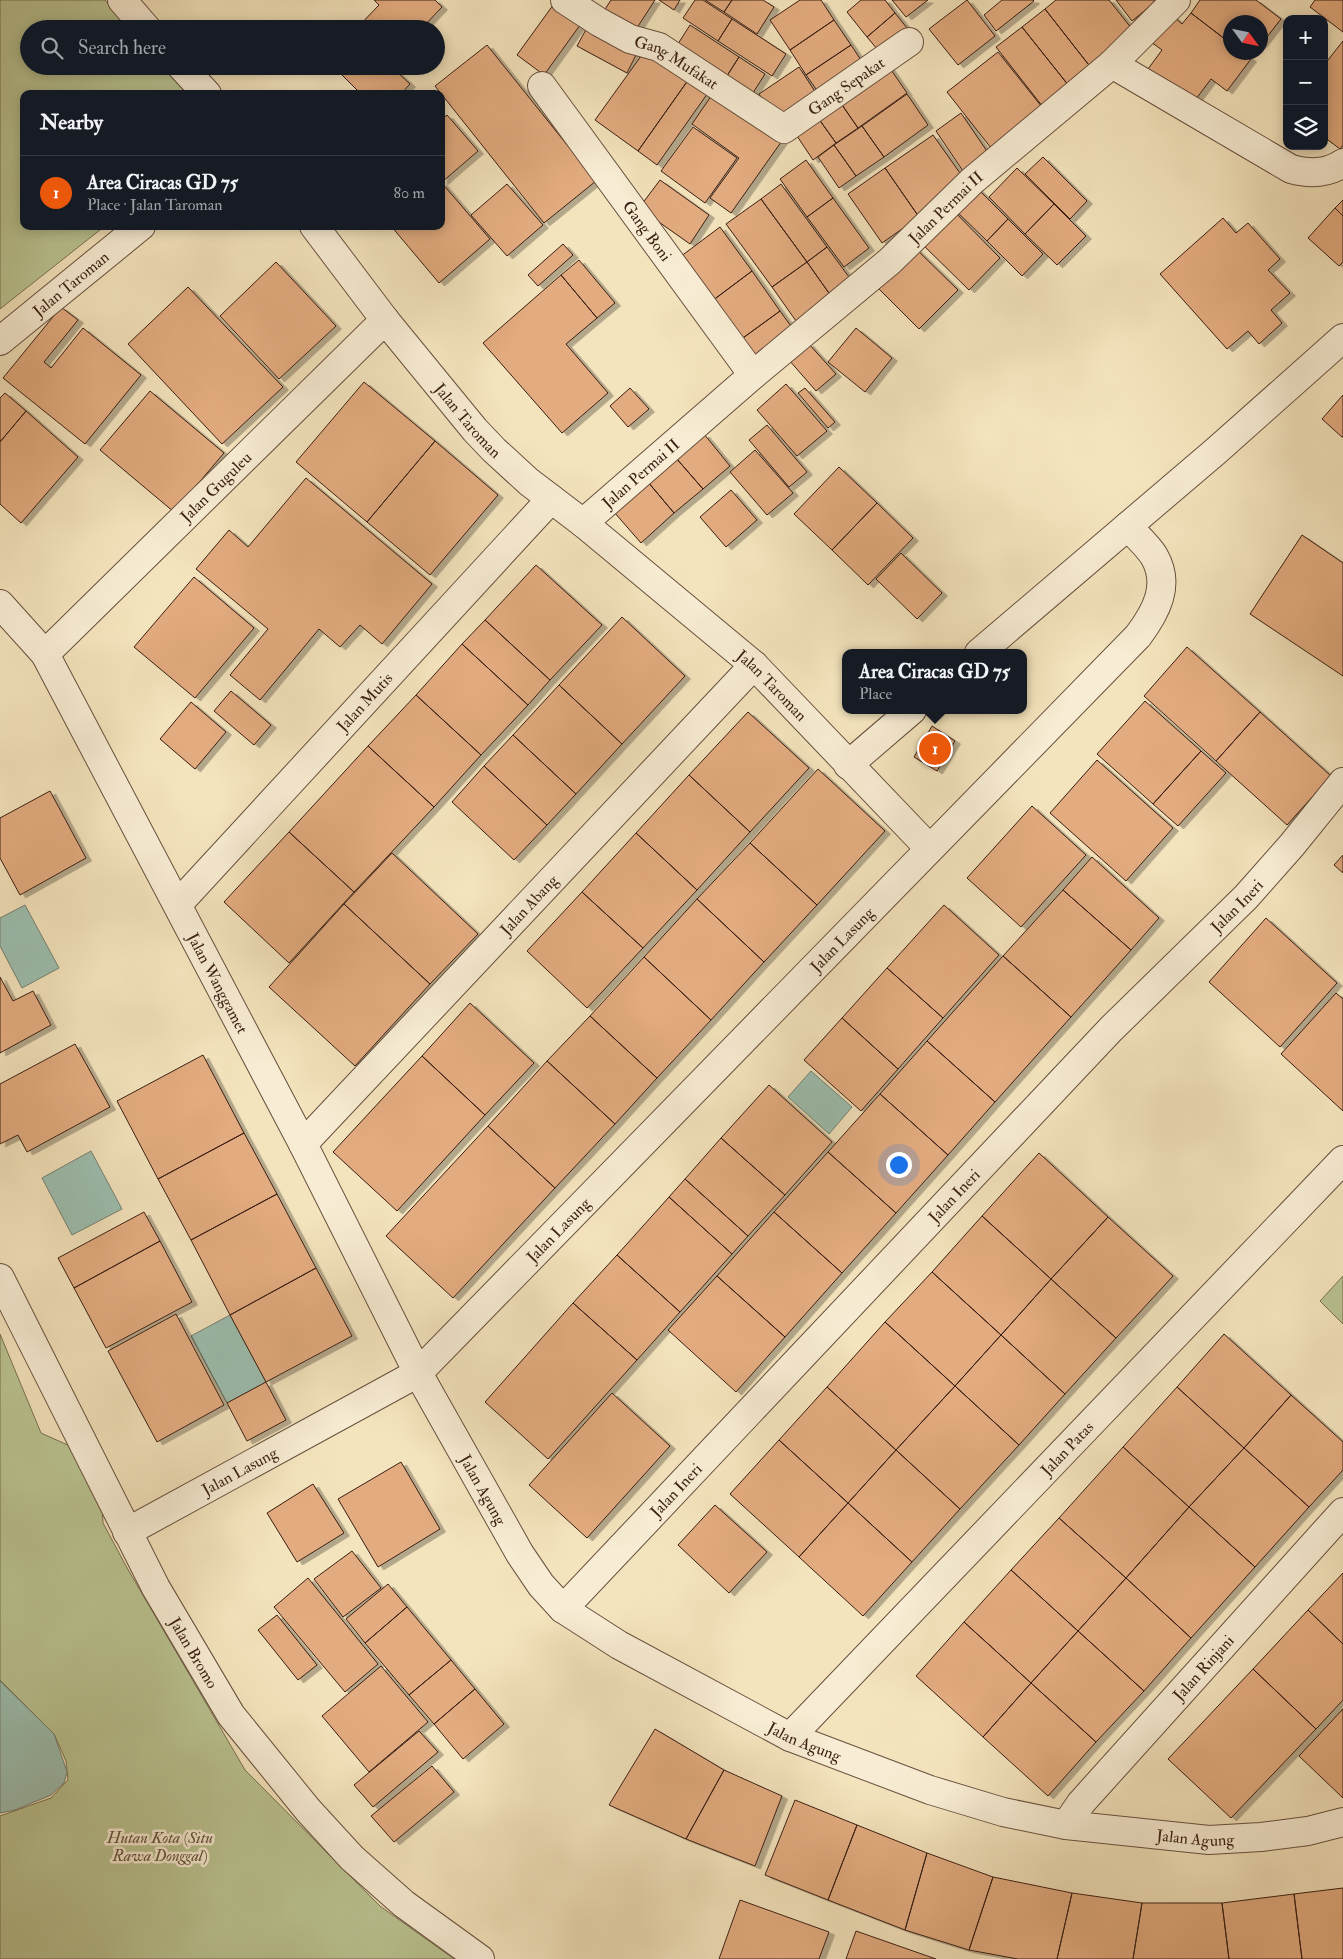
<!DOCTYPE html>
<meta charset="utf-8">
<style>
:root{--surface:#171b24;--page:#242831;--text:#f1f3f6;--muted:#9ea1a6;--line:#363941;--accent:#ea580c}
body{margin:0;font-family:"IM FELL Double Pica",serif;background:var(--page);color:var(--text)}
.controls{position:absolute;right:15px;top:15px;display:grid;overflow:hidden;border-radius:10px;box-shadow:0 2px 12px #0003}
.controls button{width:45px;height:45px;display:grid;place-items:center;padding:0;border:0;border-bottom:1px solid var(--line);background:var(--surface);color:var(--text);font:25px sans-serif}
.compass{position:absolute;left:1223px;top:15px;width:45px;height:45px;border-radius:50%;background:var(--surface);box-shadow:0 2px 12px #0003;rotate:123deg}
.you{position:absolute;left:898px;top:1164px;width:18px;height:18px;margin:-12px;border:4px solid #fff;border-radius:50%;background:#1a73e8;box-shadow:0 0 0 8px #1a73e833}
.badge{display:grid;place-items:center;width:32px;height:32px;border-radius:50%;background:var(--accent);color:#fff;font-size:16px;font-weight:700}
.pin{position:absolute;translate:-50% -50%;border:2px solid #fff;box-shadow:0 1px 5px #0006}
.popup{position:absolute;left:842px;top:649px;width:185px;height:65px;box-sizing:border-box;display:grid;place-content:center;border-radius:10px;background:var(--surface);filter:drop-shadow(0 1px 4px #0005);font-size:16px;white-space:nowrap;color:var(--muted)}
.popup b{font-size:19px;color:var(--text)}
.popup::after{content:'';position:absolute;left:50%;top:100%;margin-left:-10px;border:10px solid transparent;border-top-color:var(--surface)}
.list{margin:0;padding:0;list-style:none}
h2{display:flex;justify-content:space-between;align-items:center;height:65px;margin:0;padding:0 20px;font-size:21px}
h2 small{font-size:16px;font-weight:400;color:var(--muted)}
.list li{display:grid;grid-template-columns:32px 1fr auto;gap:15px;align-items:center;box-sizing:border-box;height:75px;padding:0 20px;border-top:1px solid var(--line)}
.list b{display:block;font-size:19px;white-space:nowrap}
.list p{margin:0;font-size:16px;white-space:nowrap;color:var(--muted)}
.list em{font-size:16px;font-style:normal;color:var(--muted)}
.icon{flex:none;width:28px;height:28px;fill:none;stroke:currentColor;stroke-width:2;stroke-linecap:round;stroke-linejoin:round}
.map{position:relative;flex:none;width:1343px;height:1959px;overflow:hidden}
.search{position:absolute;background:var(--surface);box-shadow:0 2px 12px #0003;left:20px;top:20px;width:425px;height:55px;display:flex;align-items:center;gap:12px;box-sizing:border-box;padding:0 18px;border-radius:28px;color:var(--muted);font-size:19px}
.panel{position:absolute;background:var(--surface);box-shadow:0 2px 12px #0003;left:20px;top:90px;width:425px;height:140px;border-radius:10px}
.map>svg:first-child{display:block}
</style>
<div class="map">
<svg width="1343" height="1959" viewBox="0 0 1343 1959">
<defs>
<filter id="shadow"><feDropShadow dx="5.5" dy="3" stdDeviation="0" flood-color="#0004"/></filter>
</defs>
<rect width="100%" height="100%" fill="#f4e4bd"/>
<filter id="stains"><feTurbulence type="fractalNoise" baseFrequency=".004" numOctaves="4"/><feColorMatrix values="0 0 0 0 .2 0 0 0 0 .09 0 0 0 0 .02 0 0 0 .5 -.17"/></filter>
<radialGradient id="worn" r=".72"><stop offset=".6" stop-color="#630" stop-opacity="0"/><stop offset="1" stop-color="#630" stop-opacity=".3"/></radialGradient>
<path fill="#bac492" stroke="#7a7152" d="M0 0H105L131 29H29V66H164L189 94H24V226H105L0 309Z
M1343 1276V1324L1320 1301Z
M0 1334 41 1433 70 1446 101 1490 103 1523 126 1566 245 1770 380 1906 454 1959H0V1816L51 1798 68 1780 66 1761 54 1734 0 1680Z"/>
<path fill="#9cbfb0" stroke="#747f71" d="M25 905 59 968 22 988 0 946V918Z
M811 1071 852 1107 829 1134 788 1097Z
M91 1151 122 1209 72 1235 42 1178Z
M230 1315 266 1382 227 1403 191 1336Z
M0 1681 54 1734 67 1772 64 1783 51 1795 15 1810 0 1813Z"/>
<path fill="#e3ac80" stroke="#391e13" filter="url(#shadow)" d="M374 0H435L442 7 423 27 425 29H356L379 5Z
M611 0H655L631 37 600 17Z
M659 0H680L674 10Z
M695 0H703L732 19 718 41 683 18Z
M705 0H732L724 12Z
M732 0H763L774 7 757 34 724 12Z
M800 0H821L834 20 790 50 770 20Z
M861 0H885L895 13 867 37 847 12Z
M892 0H928L906 17Z
M967 0 995 36 958 65 929 29Z
M1002 0H1033L1034 1 996 31 984 15Z
M1056 0H1109L1136 34 1092 69 1045 9Z
M1116 0H1154L1155 2 1132 21Z
M1200 0H1256L1281 19 1260 46V22H1230V43L1191 13Z
M1315 0H1343V32L1310 7Z
M556 1 583 21 544 75 517 55Z
M1045 9 1092 69 1069 86 1022 27Z
M1168 12 1182 24 1191 13 1230 43V52H1243L1251 59 1227 91 1211 79 1190 107 1145 73 1162 50 1147 39Z
M895 13 911 33 883 56 867 37Z
M732 19 786 54 772 76 718 41Z
M834 20 851 45 806 75 790 50Z
M590 22 639 49 627 73 577 46Z
M690 25 739 57 725 79 676 47Z
M1022 27 1069 86 1043 107 996 47Z
M1343 41V145L1340 149 1324 137V65Z
M487 45 596 181 544 223 435 86Z
M649 45 691 76 638 151 595 120Z
M851 45 865 66 821 96 806 75Z
M998 52 1046 112 995 153 947 92Z
M739 57 765 74 751 96 725 79Z
M887 64 907 93 858 128 838 99Z
M333 66H401L396 71 410 84 401 94H361Z
M799 67 818 96 778 123 759 94Z
M691 76 710 90 657 165 638 151Z
M716 89 784 138 731 213 710 198 739 158 692 124Z
M907 94 928 125 884 157 862 126Z
M838 99 858 128 836 143 816 115Z
M961 113 993 160 967 177 936 131Z
M447 115 478 151 442 182 441 120Z
M816 115 836 143 813 160 793 130Z
M862 126 884 157 856 176 834 145Z
M693 127 737 158 705 203 661 171Z
M933 135 967 183 919 217 885 168Z
M834 145 856 176 839 188 818 157Z
M1043 157 1087 201 1070 219 1025 174Z
M806 160 833 198 807 217 780 179Z
M885 168 919 217 882 243 848 194Z
M1017 168 1054 204 1025 234 989 197Z
M660 180 709 215 690 244 639 208Z
M441 182 490 239 439 283 391 226H441Z
M507 184 543 225 507 256 471 215Z
M781 184 827 247 807 262 761 199Z
M973 184 1008 219 987 241 951 206Z
M833 198 869 248 844 267 807 217Z
M761 199 807 262 772 287 726 224Z
M1343 200V216L1335 208Z
M1054 204 1086 236 1057 265 1025 234Z
M950 207 1000 258 969 290 918 240Z
M1335 208 1343 216V262L1339 266 1308 238Z
M1223 218 1236 233 1248 223 1280 259 1268 270 1290 293 1271 310 1282 323 1259 344 1248 331 1227 349 1160 274Z
M1008 219 1043 254 1022 276 987 241Z
M720 227 752 271 708 304 676 260Z
M563 244 573 255 538 286 528 275Z
M912 245 958 290 919 329 874 284Z
M827 247 857 288 836 303 807 262Z
M579 260 615 303 597 318 561 275Z
M276 262 336 326 279 379 220 316Z
M807 262 836 303 801 328 772 287Z
M752 271 780 311 736 343 708 304Z
M561 275 597 318 566 344 608 393 562 433 483 343Z
M188 287 283 387 222 444 128 344Z
M61 307 78 320 44 362 51 368 83 328 141 375 85 444 3 378Z
M780 311 796 333 752 365 736 343Z
M856 328 892 358 865 392 828 362Z
M808 343 836 374 816 391 789 360Z
M364 382 435 441 367 522 296 462Z
M786 384 827 431 797 456 757 410Z
M630 388 649 409 628 427 610 406Z
M805 388 835 422 828 428 798 393Z
M150 391 224 453 174 512 100 450Z
M5 393 26 411 0 442V398Z
M1343 395V437H1342L1322 419Z
M26 411 78 457 21 523 0 504V442Z
M767 425 807 472 789 487 749 440Z
M704 434 730 466 703 489 676 458Z
M435 441 498 495 430 575 367 522Z
M755 450 793 493 767 515 730 472Z
M676 458 703 489 674 513 648 482Z
M839 467 877 503 832 550 794 514Z
M306 478 432 584 382 644 360 625 340 647 319 629 260 700 230 675 268 629 196 569 229 530 248 547Z
M648 482 674 513 641 543 614 512Z
M731 490 757 520 726 547 700 517Z
M877 503 913 538 868 585 832 550Z
M1302 535 1343 563V676L1250 614Z
M901 553 942 593 917 619 876 579Z
M536 565 602 625 550 680 485 620Z
M194 577 254 628 195 698 134 647Z
M622 617 685 676 622 744 559 685Z
M485 620 550 680 528 705 462 644Z
M462 644 528 705 481 755 416 695Z
M1187 647 1260 712 1216 761 1144 696Z
M559 685 622 744 576 794 513 735Z
M231 691 271 725 254 745 214 711Z
M416 695 481 755 434 807 368 746Z
M1145 701 1201 751 1153 804 1097 754Z
M191 702 226 732 195 769 160 739Z
M748 712 809 768 750 832 689 775Z
M1260 712 1331 776 1287 825 1216 761Z
M932 726 955 741 937 771 914 757Z
M513 735 576 794 547 825 484 766Z
M368 746 434 807 354 892 289 832Z
M1201 751 1226 773 1178 826 1153 804Z
M1097 760 1173 828 1126 881 1050 813Z
M484 766 547 825 514 860 452 802Z
M818 769 885 831 817 905 750 843Z
M689 775 750 832 697 890 636 833Z
M50 791 86 858 20 895 0 858V818Z
M1032 806 1086 855 1021 927 967 878Z
M289 832 354 892 289 963 224 902Z
M636 833 697 890 643 948 582 892Z
M750 843 817 905 764 962 697 899Z
M392 853 478 934 430 984 344 904Z
M1343 855V873L1334 865Z
M1092 857 1159 918 1131 950 1063 890Z
M1063 890 1131 950 1071 1017 1003 956Z
M582 892 643 948 587 1008 527 951Z
M697 899 764 962 711 1020 644 957Z
M344 904 430 984 355 1066 269 987Z
M944 905 999 955 943 1018 887 968Z
M1266 918 1337 983 1280 1047 1209 982Z
M1003 956 1071 1017 995 1102 927 1041Z
M644 957 711 1020 657 1078 590 1016Z
M887 968 943 1018 898 1069 842 1018Z
M0 977 13 1001 33 991 51 1025 0 1053Z
M1336 993 1343 999V1111L1281 1054Z
M470 1003 534 1063 485 1115 422 1056Z
M590 1016 657 1078 615 1124 547 1061Z
M842 1018 898 1069 861 1111 804 1060Z
M927 1041 995 1102 948 1155 880 1094Z
M75 1044 110 1107 27 1152 18 1135 0 1144V1084Z
M203 1055 244 1133 158 1179 117 1101Z
M422 1056 485 1115 397 1211 333 1152Z
M547 1061 615 1124 555 1188 488 1126Z
M769 1085 832 1142 785 1195 721 1138Z
M880 1094 948 1155 896 1213 828 1152Z
M488 1126 555 1188 453 1298 386 1236Z
M244 1133 277 1194 191 1240 158 1179Z
M721 1138 785 1195 748 1236 685 1179Z
M828 1152 896 1213 842 1273 774 1212Z
M1039 1153 1108 1217 1051 1279 982 1216Z
M685 1179 748 1236 732 1254 669 1197Z
M277 1194 316 1268 230 1315 191 1240Z
M669 1197 732 1254 680 1312 617 1255Z
M144 1212 160 1241 74 1288 58 1258Z
M774 1212 842 1273 785 1337 717 1276Z
M982 1216 1051 1279 1001 1335 932 1272Z
M1108 1217 1173 1276 1116 1338 1051 1279Z
M160 1241 192 1302 106 1348 74 1288Z
M617 1255 680 1312 637 1360 573 1303Z
M316 1268 352 1336 266 1382 230 1315Z
M932 1272 1001 1335 955 1386 885 1322Z
M717 1276 785 1337 736 1392 668 1330Z
M1051 1279 1116 1338 1065 1394 1001 1335Z
M573 1303 637 1360 548 1459 485 1402Z
M176 1314 224 1405 157 1442 108 1351Z
M885 1322 955 1386 896 1450 827 1387Z
M1224 1334 1291 1395 1244 1448 1177 1387Z
M1001 1335 1065 1394 1019 1445 955 1386Z
M266 1382 286 1420 247 1441 227 1403Z
M955 1386 1019 1445 960 1509 896 1450Z
M827 1387 896 1450 848 1503 779 1440Z
M1177 1387 1244 1448 1189 1507 1123 1447Z
M612 1393 670 1446 587 1538 529 1485Z
M1291 1395 1343 1442V1470L1309 1507 1244 1448Z
M779 1440 848 1503 799 1557 730 1494Z
M1123 1447 1189 1507 1126 1578 1059 1518Z
M1244 1448 1309 1507 1255 1567 1189 1507Z
M896 1450 960 1509 912 1562 848 1503Z
M401 1462 440 1529 378 1567 338 1499Z
M313 1484 344 1533 297 1562 267 1513Z
M848 1503 912 1562 863 1616 799 1557Z
M715 1505 767 1552 729 1593 678 1545Z
M1189 1507 1255 1567 1191 1638 1126 1578Z
M1059 1518 1126 1578 1078 1631 1011 1570Z
M352 1551 381 1588 343 1617 314 1579Z
M1011 1570 1078 1631 1031 1683 964 1622Z
M1343 1573V1644L1308 1610Z
M308 1578 378 1664 345 1692 274 1607Z
M1126 1578 1191 1638 1144 1691 1078 1631Z
M388 1584 407 1607 365 1643 346 1619Z
M407 1607 451 1660 409 1695 365 1643Z
M1308 1610 1343 1644V1700L1316 1729 1253 1669Z
M277 1615 317 1665 298 1680 258 1630Z
M964 1622 1031 1683 983 1737 916 1676Z
M1078 1631 1144 1691 1096 1742 1031 1683Z
M451 1660 475 1689 434 1724 409 1695Z
M381 1666 428 1722 369 1772 322 1716Z
M1253 1669 1316 1729 1231 1818 1168 1759Z
M1031 1683 1096 1742 1048 1796 983 1737Z
M475 1689 504 1724 463 1759 434 1724Z
M1343 1709V1798L1299 1756Z
M655 1729 724 1770 686 1839 609 1805Z
M419 1731 438 1752 373 1807 354 1785Z
M432 1766 454 1792 394 1842 371 1816Z
M724 1770 782 1796 755 1866 686 1839Z
M795 1800 857 1825 828 1900 765 1875Z
M857 1825 927 1853 905 1930 828 1900Z
M927 1853 993 1877 969 1950 905 1930Z
M993 1877 1072 1893 1057 1959H1018L969 1950Z
M1343 1888V1959H1302L1294 1894Z
M1072 1893 1142 1903 1133 1959H1057Z
M1294 1894 1302 1959H1229L1222 1903Z
M740 1900 829 1932 819 1959H719Z
M1142 1903H1222L1229 1959H1133Z
M856 1931 936 1959H846Z"/>
<g fill="none" stroke-linecap="round" stroke-linejoin="round">
<g stroke="#68503e" stroke-width="30">
<g id="minor">
<path d="M122 0 147 29"/>
<path id="s1" d="M565 0 599 22 630 39 659 47 784 129 909 42"/>
<path d="M1112 64 1291 169C1309 174 1327 174 1343 163"/>
<path d="M181 66 207 94"/>
<path id="s2" d="M542 86 753 375"/>
<path id="s3" d="M314 226 385 320 475 430 494 450 529 482 583 523 754 665 929 848"/>
<path id="s4" d="M0 341 141 226"/>
<path id="s5" d="M583 523 753 375 890 261 972 181 1112 64 1176 0"/>
<path id="s6" d="M0 604 45 654 303 1144 418 1373 520 1554 541 1585 563 1609 619 1645 790 1737 930 1790 1003 1812 1066 1825 1209 1840 1261 1837 1308 1831 1343 1822"/>
<path d="M979 653 1216 451 1343 338"/>
<path id="s7" d="M45 654 385 320"/>
<path d="M848 765 912 710"/>
<path id="s8" d="M178 904 551 499"/>
<path id="s9" d="M303 1144 754 665"/>
<path id="s10" d="M0 1278 156 1588 231 1715 308 1810 352 1858 404 1904 480 1959"/>
<path id="s11" d="M127 1532 418 1373 1138 636C1156 612 1171 585 1154 556 1147 545 1136 536 1128 526"/>
<path id="s12" d="M563 1609 1111 1029 1246 897 1292 845 1343 782"/>
<path id="s13" d="M790 1737 1343 1160"/>
<path id="s14" d="M1066 1825 1081 1803 1343 1512"/>
</g>
</g>
<use href="#minor" stroke="#f8edd4" stroke-width="28"/>
</g>
<g text-anchor="middle" stroke-width="5" stroke-linejoin="round" paint-order="stroke">
<g font-size="16" fill="#391e13" stroke="#f8edd4">
<text dy="6" stroke="none"><textPath href="#s1" startOffset="128">Gang Mufakat</textPath></text>
<text dy="6" stroke="none"><textPath href="#s1" startOffset="331">Gang Sepakat</textPath></text>
<text dy="6" stroke="none"><textPath href="#s5" startOffset="481">Jalan Permai II</textPath></text>
<text dy="6" stroke="none"><textPath href="#s2" startOffset="179">Gang Boni</textPath></text>
<text dy="6" stroke="none"><textPath href="#s4" startOffset="91">Jalan Taroman</textPath></text>
<text dy="6" stroke="none"><textPath href="#s3" startOffset="248">Jalan Taroman</textPath></text>
<text dy="6" stroke="none"><textPath href="#s5" startOffset="76">Jalan Permai II</textPath></text>
<text dy="6" stroke="none"><textPath href="#s7" startOffset="239">Jalan Guguleu</textPath></text>
<text dy="6" stroke="none"><textPath href="#s3" startOffset="652">Jalan Taroman</textPath></text>
<text dy="6" stroke="none"><textPath href="#s8" startOffset="275">Jalan Mutis</textPath></text>
<text dy="6" stroke="none"><textPath href="#s9" startOffset="329">Jalan Abang</textPath></text>
<text dy="6" stroke="none"><textPath href="#s12" startOffset="974">Jalan Ineri</textPath></text>
<text dy="6" stroke="none"><textPath href="#s11" startOffset="938">Jalan Lasung</textPath></text>
<text dy="6" stroke="none"><textPath href="#s6" startOffset="439">Jalan Wanggamet</textPath></text>
<text dy="6" stroke="none"><textPath href="#s12" startOffset="569">Jalan Ineri</textPath></text>
<text dy="6" stroke="none"><textPath href="#s11" startOffset="532">Jalan Lasung</textPath></text>
<text dy="6" stroke="none"><textPath href="#s13" startOffset="400">Jalan Patas</textPath></text>
<text dy="6" stroke="none"><textPath href="#s11" startOffset="128">Jalan Lasung</textPath></text>
<text dy="6" stroke="none"><textPath href="#s6" startOffset="1011">Jalan Agung</textPath></text>
<text dy="6" stroke="none"><textPath href="#s12" startOffset="164">Jalan Ineri</textPath></text>
<text dy="6" stroke="none"><textPath href="#s10" startOffset="422">Jalan Bromo</textPath></text>
<text dy="6" stroke="none"><textPath href="#s14" startOffset="209">Jalan Rinjani</textPath></text>
<text dy="6" stroke="none"><textPath href="#s6" startOffset="1431">Jalan Agung</textPath></text>
<text dy="6" stroke="none"><textPath href="#s6" startOffset="1836">Jalan Agung</textPath></text>
</g>
<g font-size="16" font-style="italic" fill="#605039" stroke="#f8edd4">
<text x="160" y="1843">Hutan Kota (Situ<tspan x="160" dy="18">Rawa Donggal)</tspan></text>
</g>
</g>
<rect width="100%" height="100%" filter="url(#stains)"/>
<rect width="100%" height="100%" fill="url(#worn)"/>
</svg>
<div class="controls">
<button>+</button>
<button>−</button>
<button><svg class="icon" aria-label="layers" viewBox="0 0 24 24"><path d="M12 4l9 5-9 5-9-5zM3 14l9 5 9-5"/></svg></button>
</div>
<svg class="compass" viewBox="-18 -18 36 36"><path d="M0-13l5 13h-10z" fill="#e53935"/><path d="M0 13l5-13h-10z" fill="#9ea1a6"/></svg>
<div class="you"></div>
<div class="pin badge" style="left:935px;top:749px">1</div>
<div class="popup"><b>Area Ciracas GD 75</b>Place</div>
<div class="search"><svg class="icon" aria-label="search" viewBox="0 0 24 24"><circle cx="10" cy="10" r="6"/><path d="M15 15l6 6"/></svg>Search here</div>
<section class="panel">
<h2>Nearby<small></small></h2>
<ul class="list">
<li><span class="badge">1</span><div><b>Area Ciracas GD 75</b><p>Place · Jalan Taroman</p></div><em>80 m</em></li>
</ul>
</section>
</div>
